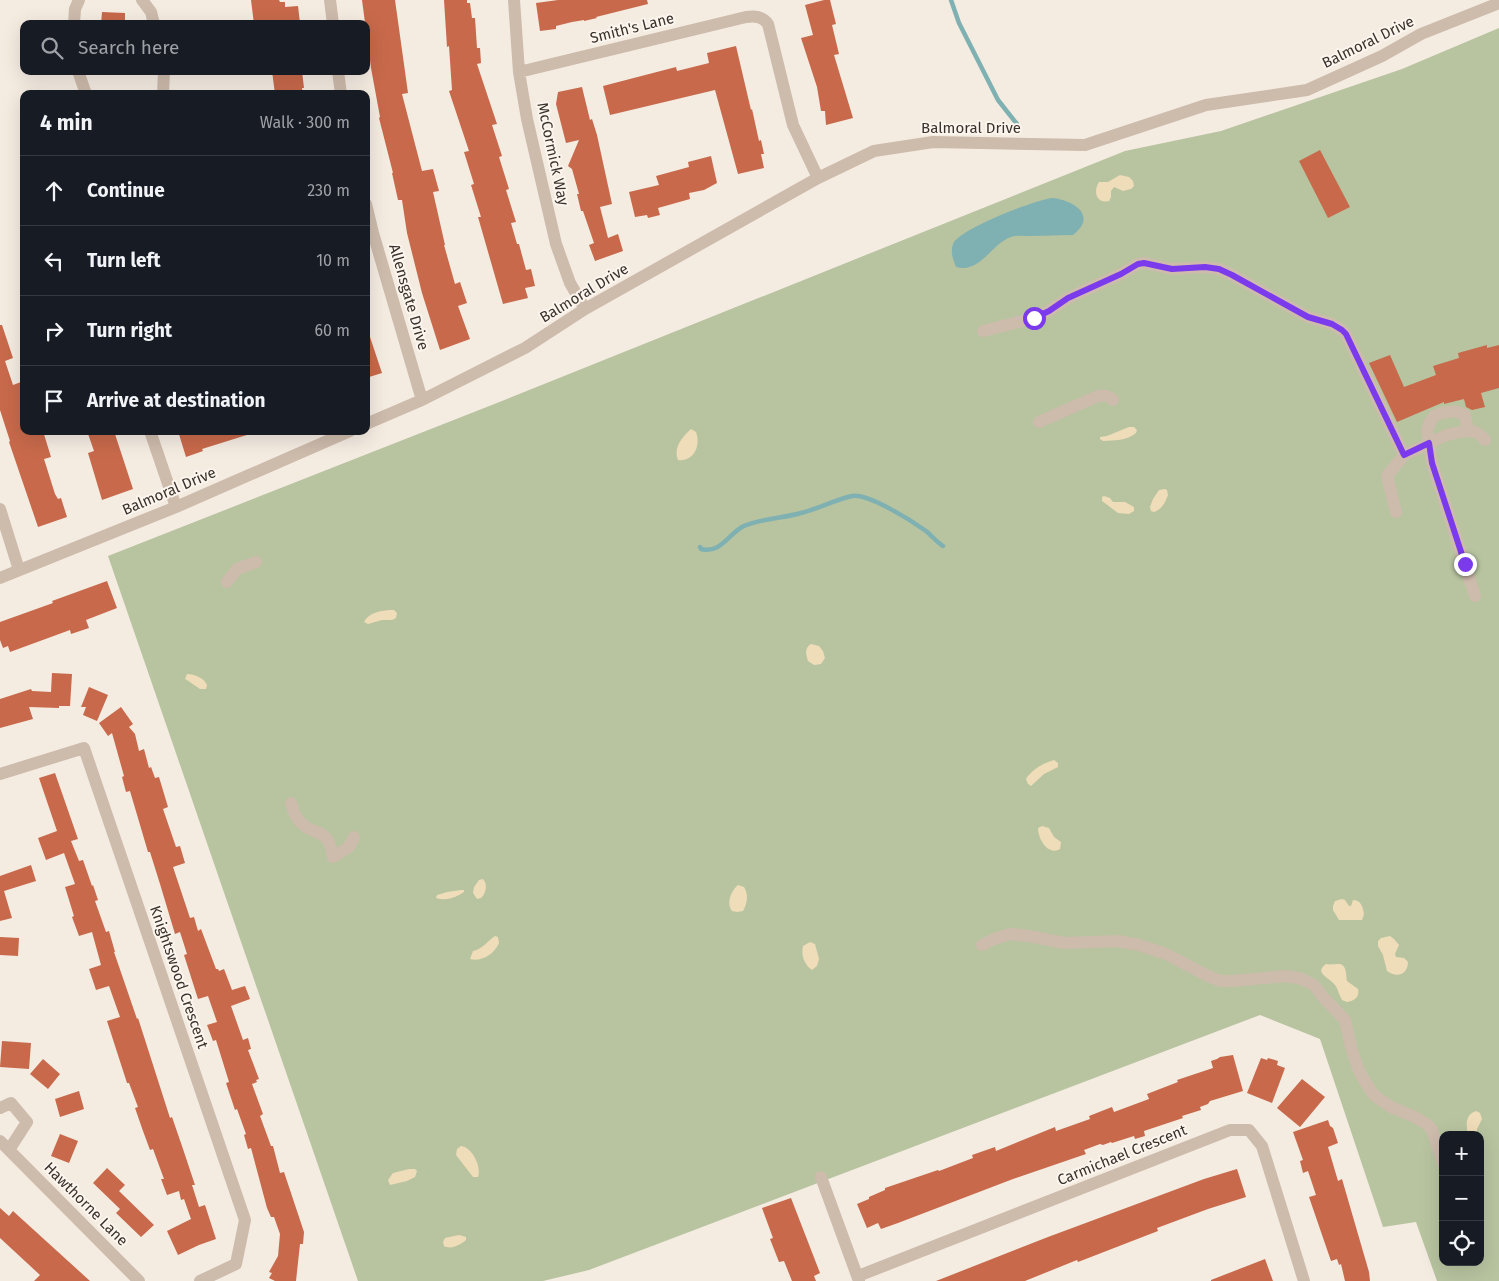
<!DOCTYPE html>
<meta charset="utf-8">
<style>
:root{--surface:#171b24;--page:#242831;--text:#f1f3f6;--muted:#9ea1a6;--line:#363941}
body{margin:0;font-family:"Fira Sans",sans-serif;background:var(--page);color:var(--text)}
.controls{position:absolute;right:15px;bottom:15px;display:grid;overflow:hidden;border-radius:10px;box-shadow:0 5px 20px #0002}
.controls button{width:45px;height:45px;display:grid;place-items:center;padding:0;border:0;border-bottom:1px solid var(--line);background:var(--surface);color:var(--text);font:25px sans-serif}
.stop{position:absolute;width:15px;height:15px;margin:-11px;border:4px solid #7c3aed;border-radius:50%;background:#fff}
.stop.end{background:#7c3aed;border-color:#fff;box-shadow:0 1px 5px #0008}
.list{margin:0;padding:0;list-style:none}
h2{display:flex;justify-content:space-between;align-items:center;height:65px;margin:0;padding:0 20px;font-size:21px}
h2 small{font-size:16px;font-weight:400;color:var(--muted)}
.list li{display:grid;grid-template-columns:32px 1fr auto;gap:15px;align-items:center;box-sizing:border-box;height:70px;padding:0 20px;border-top:1px solid var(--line)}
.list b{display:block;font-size:19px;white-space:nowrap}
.list em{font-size:16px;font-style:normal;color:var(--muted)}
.icon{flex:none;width:28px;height:28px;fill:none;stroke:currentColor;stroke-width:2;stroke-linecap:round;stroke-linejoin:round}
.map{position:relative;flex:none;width:1499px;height:1281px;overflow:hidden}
.search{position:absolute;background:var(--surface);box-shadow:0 5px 20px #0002;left:20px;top:20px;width:350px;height:55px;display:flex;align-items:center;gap:12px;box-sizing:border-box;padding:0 18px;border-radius:10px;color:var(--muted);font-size:19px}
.panel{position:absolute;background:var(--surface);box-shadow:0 5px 20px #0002;left:20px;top:90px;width:350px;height:345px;border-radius:10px}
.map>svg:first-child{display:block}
</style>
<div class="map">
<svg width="1499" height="1281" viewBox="0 0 1499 1281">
<rect width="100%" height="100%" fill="#f4ebe1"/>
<path fill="#b8c4a0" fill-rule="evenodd" d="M1499 28V1281H1437L1416 1222 1383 1227 1320 1039 1260 1015 589 1270 543 1281H358L108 556 502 401 1125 151 1221 131 1402 69ZM1443 1135H1480V1262H1443Z"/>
<path fill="#efdcb8" d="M1120 175 1129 177 1133 181 1134 186 1131 189 1123 191 1114 187 1111 191V197L1109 201C1096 204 1093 191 1099 182H1108Z
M1129 427H1134L1137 430 1136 433C1127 441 1114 440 1103 441L1100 439V437L1107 436Z
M691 429 696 432C701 446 694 462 678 460 673 448 682 437 691 429Z
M1165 489 1167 490 1168 495C1165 503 1162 509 1154 512L1151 511 1150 507 1153 499 1159 490Z
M1104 496 1110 498 1113 502H1125L1134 507V511L1129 514 1118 513 1102 501V497Z
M389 610H394L397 613 396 618 392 620H382L368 624 364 622C368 613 380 611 389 610Z
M811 644 819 646 823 651 825 658 821 664 814 665 808 661C806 655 804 648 811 644Z
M187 674C195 674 204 678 207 685L206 689H200L187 680 185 679Z
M1054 760 1058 763V767L1044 774 1031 786 1028 784 1026 779C1032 769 1044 763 1054 760Z
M1042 826 1049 828 1054 837 1061 842 1060 849C1048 856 1038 839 1038 828Z
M483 879C488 884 486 894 481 898L477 899 473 893 474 887 479 880Z
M738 885 744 887C749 895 747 904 743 911L737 912 732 911C726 903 731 891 738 885Z
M461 890H464V892C455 898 446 901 436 898L437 895 447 892Z
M1342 899 1345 900 1349 906H1351L1353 900C1361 900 1363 907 1364 914L1362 920H1339L1333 910V906L1335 901Z
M495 936 498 937 499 943C494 954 483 962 470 959L473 951C483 949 487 941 495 936Z
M1390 936 1394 939 1399 945 1395 954 1396 957 1404 958 1408 962C1408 975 1396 978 1387 971L1383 955 1378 946V941L1381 938Z
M810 942 815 944 819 959 817 966 812 970C804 964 801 956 803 946Z
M1326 964C1331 965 1334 964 1339 964 1347 964 1346 976 1347 981L1358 989C1360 997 1354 1001 1347 1002L1342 1000C1339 995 1338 989 1335 985 1330 978 1313 973 1326 964Z
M1476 1111 1480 1113 1482 1119 1477 1129V1135H1468C1466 1124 1465 1115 1476 1111Z
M461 1146C472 1147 482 1167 478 1177H473L456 1155 457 1149Z
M409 1169H415L417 1171 415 1177 407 1181 390 1185 388 1180 393 1173Z
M459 1235 466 1237V1240C460 1245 451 1250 444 1246L443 1242 445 1238Z"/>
<path fill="#7fb0b2" d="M1052 198C1074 200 1098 216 1073 235 1059 235 1045 236 1031 236 1025 236 1017 235 1011 237 992 243 980 274 956 267 953 259 950 252 953 244 959 229 1035 200 1052 198Z"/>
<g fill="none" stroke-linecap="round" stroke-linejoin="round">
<path stroke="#7fb0b2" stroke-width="4.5" d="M951 0 959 23 998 100 1017 124
M700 547 701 549C720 554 728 535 742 527 756 519 785 518 801 513 818 509 834 500 852 496 868 493 912 521 926 531 932 536 937 542 943 546"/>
</g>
<path fill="#c8694b" d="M251 0H279L280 2H285V7L298 6 300 23 254 24Z
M362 0H395L408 93 402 94 422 171 433 169 439 191 433 192 445 245H444L455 284 460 282 467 303 458 306 470 339 440 350 422 293 407 233 402 200H398L392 173H393L379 118 380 117 371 68Z
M444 0H467V3H470L472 18H475L477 48H480L481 63 477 64 497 124 492 125 502 156 499 157 509 189 506 190 516 222 511 223 517 244H519L526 270 531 269 535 286 525 288 528 298 503 304 478 217H481L471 185 474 184 464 152 469 151 449 91 452 90 449 46 447 47Z
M558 0H647L648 4 596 17 597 18 584 21V20L572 22 556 26V29L540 31 536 3Z
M824 0H830L836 24 832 25 839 54 834 55 853 118 826 125 825 111H821L817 87 801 38 813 35 805 5Z
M102 12 125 13V24H101Z
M736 46 751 110 752 109 759 141 761 140 764 154H761L764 168 738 174 715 90 610 115 603 86 676 67 677 71 709 63 707 53Z
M272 71H302L304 88H302L303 94H275Z
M582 87 590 120 592 119 597 135 612 204 600 207 608 238 618 234 623 251 595 261 589 245 594 243 583 211H581L577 194H579L572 169 568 166 579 140 566 143 556 104 558 92Z
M1320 150 1350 207 1328 218 1299 161Z
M711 156 717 183 704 190 689 193 690 199 658 208 660 215 648 218 647 215 635 217 629 192 659 185 656 176 689 167 688 162Z
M0 325H2L13 358 5 361 13 385 21 382 24 392V431H43L51 457 44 459 55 494 58 499 61 498 67 517 38 527 9 442 10 441 0 410Z
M366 331H368L382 373 366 378Z
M1487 345V348L1499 345V388L1481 393 1485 407 1472 410 1466 407 1464 399 1444 404V402L1397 422 1369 363 1390 355 1404 387 1436 375 1433 366 1459 358 1458 353Z
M87 431H114L133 489 102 500 88 453 94 451Z
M178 431H250V434L202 449 203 451 186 457Z
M107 581 117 608 86 620 89 628 71 634 70 630 10 652 8 646 3 648 0 640V622L53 603 52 601Z
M52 673 72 674 70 706H59V708L29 707 33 719 0 728V699L31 689 32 691 51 692Z
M89 687 108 695 97 721 83 715 86 707H81Z
M121 707 133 724 129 727 135 734 139 751 144 749 149 768 151 767 155 778 159 777 168 807 163 809 176 847 180 846 185 863 173 867 190 918 194 917 198 931 201 929 216 969H218L219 971 224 969 232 990 245 986 250 999 231 1006 243 1040 248 1038 251 1049 248 1050 259 1079 256 1080 257 1082 252 1084 263 1114 260 1116 271 1146H273L280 1173 284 1172 304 1232 303 1244H300L296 1281H275L269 1278 272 1273 269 1272 278 1256 280 1234 274 1217H271L267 1208 251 1148 248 1149 244 1135 246 1134 237 1109 235 1110 226 1083 229 1082 216 1040 213 1041 207 1025 217 1022 208 996 198 999 184 955 187 954 180 932 175 934 160 884 150 852H148L130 791 126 792 122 777 124 776 112 733 108 736 99 723Z
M55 773 78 839 71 841 79 861 83 860 92 886 93 885 98 900 95 901 106 932 109 931 115 952H114L137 1019 138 1018 170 1118 172 1117 183 1149 195 1185H192L199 1207 205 1205 216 1239 199 1245 178 1255 167 1231 191 1219 184 1199 181 1200 179 1191 167 1195 161 1179H164L153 1149 150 1150 143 1131 135 1108 138 1107 129 1083H127L107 1021 120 1017 109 986 96 990 89 969 101 965 92 932 79 936 72 917 74 916 65 887 75 884 64 853 46 860 38 838 57 831 39 778Z
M31 865 36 881 4 891 12 918 0 921V876Z
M0 937 19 938 18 956 0 955Z
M2 1041 31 1043 29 1069 0 1067Z
M1233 1055 1243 1091 1210 1101 1208 1104 1200 1107 1201 1110 1182 1116 1183 1118 1144 1131 1145 1136 1135 1139 1134 1136 1112 1143 1111 1142 1103 1145 1100 1144 1084 1150 1086 1154 1013 1179 898 1223 881 1229 878 1223 867 1228 857 1204 869 1199V1197L885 1190V1188L938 1170 939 1171 973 1158 972 1155 995 1147 996 1151 1055 1127 1056 1131 1090 1119 1089 1116 1112 1107 1114 1112 1149 1099 1147 1094 1178 1082 1177 1080 1213 1068 1211 1061 1217 1059 1220 1057Z
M1261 1058 1267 1060 1268 1058 1278 1061 1277 1065 1285 1068 1272 1103 1247 1093Z
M43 1059 60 1074 48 1089 30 1074Z
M1302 1079 1325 1097 1300 1127 1277 1108Z
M79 1091 84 1109 60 1117 55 1099Z
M1328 1120 1330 1126 1333 1128 1338 1143 1328 1147 1338 1181 1342 1179 1369 1272 1370 1281H1345L1341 1264 1339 1265 1337 1259 1331 1261 1309 1197 1316 1195 1308 1171 1303 1173 1300 1161 1303 1160 1293 1132Z
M60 1134 78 1141 69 1163 51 1156Z
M107 1168 125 1185 119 1191 154 1225 141 1237 116 1213 120 1209 93 1183Z
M1237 1169 1246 1197 1208 1209 1157 1228 1158 1231 1078 1262 1077 1260 1025 1281H936L1048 1237 1204 1179Z
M791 1198 820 1273 814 1276 816 1281H792L784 1261 779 1262 770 1239 773 1238 762 1208Z
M0 1208 9 1216 13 1211 90 1281H34L40 1275 0 1238Z
M1265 1259 1273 1281H1211V1280Z"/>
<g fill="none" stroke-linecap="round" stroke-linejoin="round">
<path stroke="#cdbbac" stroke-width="12" d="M142 0 151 12 154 24
M330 0 333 24
M514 0 519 72 527 119 556 244 570 283 585 309
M74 24 75 9 79 0
M78 71 86 94
M338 71 341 94
M519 72 746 17C755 16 762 16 768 24L793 125 818 178
M163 94 164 71
M366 204 373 233 422 400
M983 331 1034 318 1049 311 1068 298 1121 274 1138 264 1144 263 1172 269 1205 267 1219 269 1232 275 1308 317 1332 324 1342 330 1346 334 1404 455
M1039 422 1098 396C1104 395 1108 395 1113 400
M366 424 422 400 525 348 585 309 818 178 874 151 933 142 1085 145 1206 105 1307 90 1382 56 1421 34 1499 3
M150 431 176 507
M1468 431 1465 415 1455 411 1441 413 1434 416 1430 422 1427 431 1432 463 1475 596
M0 509 19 570
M1396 512 1387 476 1404 455 1435 441C1442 435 1466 429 1475 432 1479 433 1482 437 1485 440
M0 578 176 507 350 431
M227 582 237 569 256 562
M0 774 84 748 245 1220 236 1264 200 1281
M291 803C293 808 294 814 297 818 311 839 328 823 333 857L349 847 354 837
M982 945 994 939 1010 934 1029 936 1064 943 1118 941 1139 945 1166 954 1208 976 1220 981H1233L1286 976 1302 979 1314 985 1323 997 1345 1020 1352 1051 1360 1073 1371 1091 1375 1096 1391 1107 1415 1117 1428 1125 1432 1130 1443 1163
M0 1108 11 1103 27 1122 9 1150
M0 1141 139 1281
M821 1177 859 1281
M858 1276 1230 1130H1249L1262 1146 1304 1281"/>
</g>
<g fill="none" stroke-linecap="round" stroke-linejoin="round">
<path stroke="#7c3aed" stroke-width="6" d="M1034 318 1049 311 1068 298 1121 274 1138 264 1144 263 1172 269 1205 267 1219 269 1232 275 1308 317 1332 324 1342 330 1346 334 1404 455 1429 443 1432 463 1465 564"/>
</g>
<g text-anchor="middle" stroke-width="4" stroke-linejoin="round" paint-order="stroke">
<g font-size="15" fill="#3b302b" stroke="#fbf5ee">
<text transform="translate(632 28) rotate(-14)" y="5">Smith's Lane</text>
<text transform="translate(1368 42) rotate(-26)" y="5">Balmoral Drive</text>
<text x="971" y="133">Balmoral Drive</text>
<text transform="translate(553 154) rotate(78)" y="5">McCormick Way</text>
<text transform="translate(584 293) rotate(-31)" y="5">Balmoral Drive</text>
<text transform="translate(409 297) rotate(74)" y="5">Allensgate Drive</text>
<text transform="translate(169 491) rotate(-23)" y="5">Balmoral Drive</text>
<text transform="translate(179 977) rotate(71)" y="5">Knightswood Crescent</text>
<text transform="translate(1122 1155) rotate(-22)" y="5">Carmichael Crescent</text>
<text transform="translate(86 1204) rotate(45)" y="5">Hawthorne Lane</text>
</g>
</g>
</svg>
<div class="controls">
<button>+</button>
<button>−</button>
<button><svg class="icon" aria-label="locate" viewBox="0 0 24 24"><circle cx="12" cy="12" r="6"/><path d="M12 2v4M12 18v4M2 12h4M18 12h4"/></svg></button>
</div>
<div class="stop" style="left:1034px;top:318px"></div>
<div class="stop end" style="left:1465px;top:564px"></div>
<div class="search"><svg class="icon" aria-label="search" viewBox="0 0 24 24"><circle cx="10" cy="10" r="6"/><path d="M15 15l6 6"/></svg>Search here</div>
<section class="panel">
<h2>4 min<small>Walk · 300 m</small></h2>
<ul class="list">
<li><svg class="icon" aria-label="ahead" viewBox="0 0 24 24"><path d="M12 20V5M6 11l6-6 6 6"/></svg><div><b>Continue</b></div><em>230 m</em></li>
<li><svg class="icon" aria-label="left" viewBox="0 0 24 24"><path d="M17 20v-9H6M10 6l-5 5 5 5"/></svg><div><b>Turn left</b></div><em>10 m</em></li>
<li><svg class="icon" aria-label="right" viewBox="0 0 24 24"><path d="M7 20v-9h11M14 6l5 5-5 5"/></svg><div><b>Turn right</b></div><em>60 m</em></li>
<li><svg class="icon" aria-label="arrive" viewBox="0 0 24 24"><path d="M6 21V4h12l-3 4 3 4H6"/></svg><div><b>Arrive at destination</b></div></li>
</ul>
</section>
</div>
